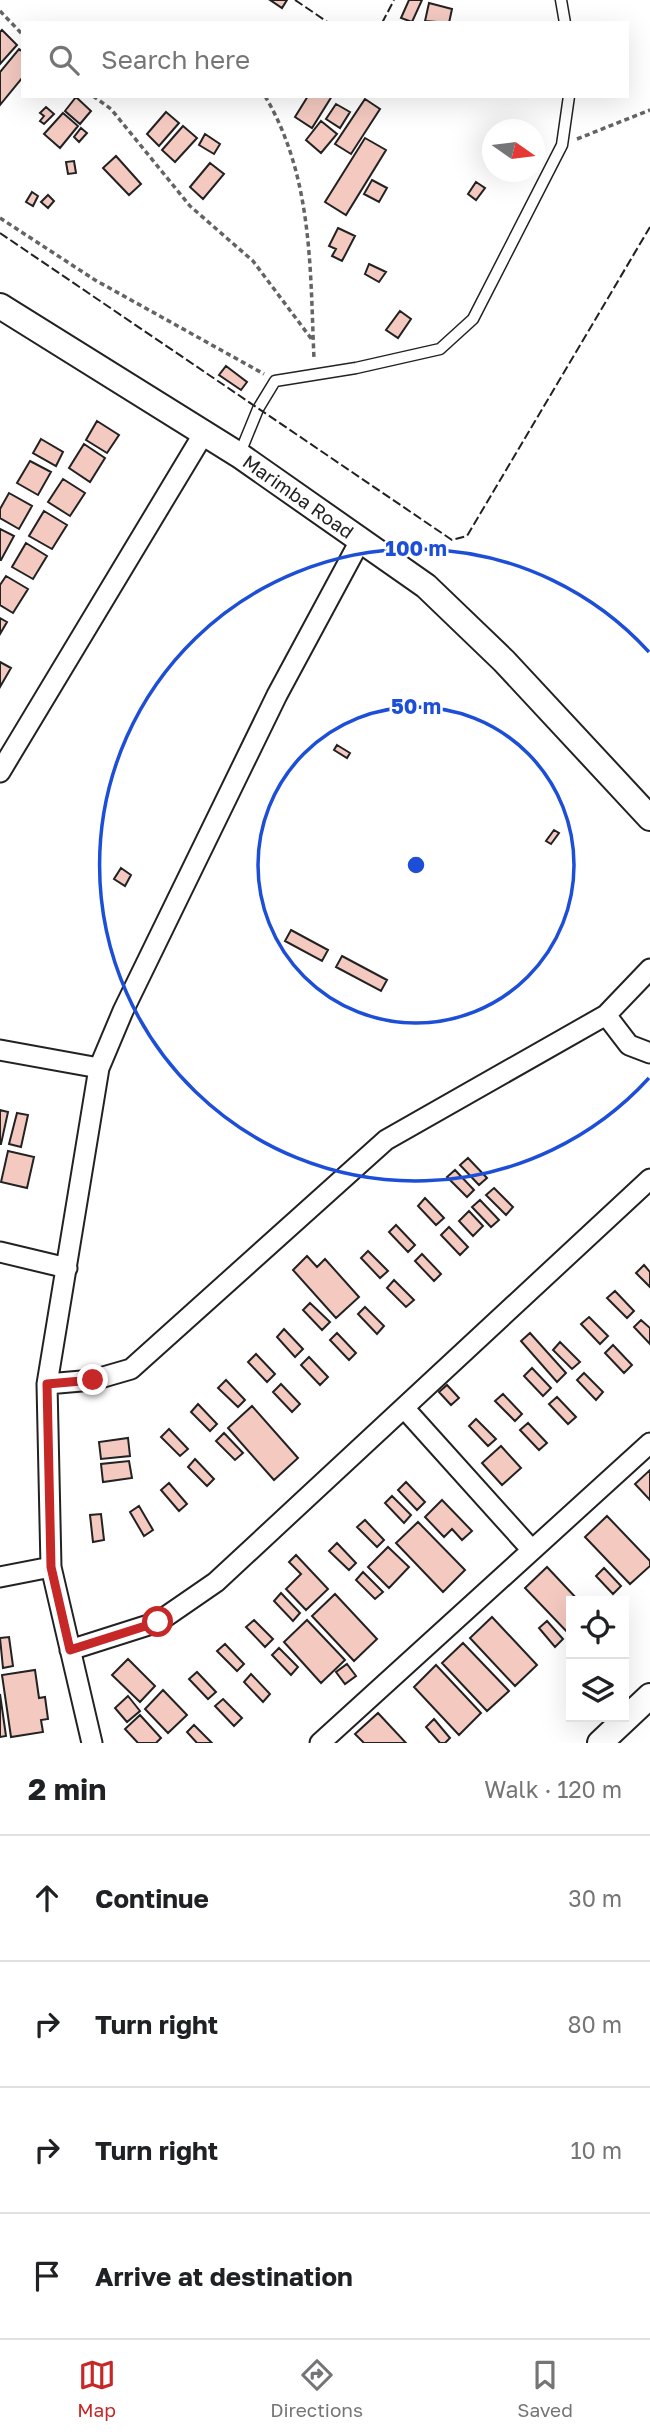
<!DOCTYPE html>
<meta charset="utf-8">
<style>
:root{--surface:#fff;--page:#f2f2f2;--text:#202124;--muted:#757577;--line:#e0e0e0;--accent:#c62828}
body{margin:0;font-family:"Golos Text",sans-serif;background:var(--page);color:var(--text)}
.controls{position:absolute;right:21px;bottom:21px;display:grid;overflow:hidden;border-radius:0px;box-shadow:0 7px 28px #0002}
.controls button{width:63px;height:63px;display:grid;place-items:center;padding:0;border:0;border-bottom:2px solid var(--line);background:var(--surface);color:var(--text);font:35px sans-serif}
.compass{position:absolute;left:482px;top:119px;width:63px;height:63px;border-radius:50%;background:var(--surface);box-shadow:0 7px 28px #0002;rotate:104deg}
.stop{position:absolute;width:21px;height:21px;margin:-16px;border:5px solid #c62828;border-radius:50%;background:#fff}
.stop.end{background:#c62828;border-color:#fff;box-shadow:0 2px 7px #0008}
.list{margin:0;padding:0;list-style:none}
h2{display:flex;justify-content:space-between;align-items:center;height:91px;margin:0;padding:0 28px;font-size:30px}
h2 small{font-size:23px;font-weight:400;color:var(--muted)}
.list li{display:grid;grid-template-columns:46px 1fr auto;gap:21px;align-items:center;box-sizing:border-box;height:126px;padding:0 28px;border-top:2px solid var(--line)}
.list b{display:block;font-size:26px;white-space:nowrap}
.list em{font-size:23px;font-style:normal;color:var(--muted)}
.icon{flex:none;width:38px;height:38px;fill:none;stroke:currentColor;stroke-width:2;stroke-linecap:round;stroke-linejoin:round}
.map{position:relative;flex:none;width:650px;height:1743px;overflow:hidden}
.search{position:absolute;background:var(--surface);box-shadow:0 7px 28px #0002;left:21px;right:21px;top:21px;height:77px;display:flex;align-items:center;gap:18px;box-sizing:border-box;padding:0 24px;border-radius:0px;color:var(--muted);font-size:26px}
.sheet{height:595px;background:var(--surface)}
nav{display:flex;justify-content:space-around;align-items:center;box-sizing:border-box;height:98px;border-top:2px solid var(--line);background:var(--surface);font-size:19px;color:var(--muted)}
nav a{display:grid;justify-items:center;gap:4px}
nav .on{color:var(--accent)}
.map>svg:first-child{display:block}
</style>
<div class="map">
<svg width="650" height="1743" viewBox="0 0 650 1743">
<rect width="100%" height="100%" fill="#fff"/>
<path fill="#f3c9c0" stroke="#222" stroke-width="2" d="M270 0H287L282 8Z
M409 0H422L412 22 401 18Z
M429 3 452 9 449 23 425 21Z
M2 30 17 45 0 64V32Z
M19 49 23 52V77L0 105V72Z
M308 96H332L312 128 295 117Z
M76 97 91 111 80 124 65 111Z
M365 99 380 109 351 154 335 144Z
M336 104 350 112 340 128 326 119Z
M46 107 54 114 44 124 40 121 44 116 40 113Z
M166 112 179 123 159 146 147 134Z
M63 113 78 126 60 148 44 134Z
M321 121 337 134 321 153 306 140Z
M183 126 197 138 175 162 162 150Z
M81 128 87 133 79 142 74 137Z
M205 134 220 144 214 154 199 145Z
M365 138 386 150 346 215 325 202Z
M116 156 141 184 129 195 103 168Z
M74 161 76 173 68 174 66 162Z
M210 163 224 174 203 199 190 187Z
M372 180 387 188 379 202 364 194Z
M476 182 485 188 476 200 468 194Z
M32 192 38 196 33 206 26 202Z
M48 195 54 201 48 208 41 202Z
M338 228 355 236 342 261 332 256 336 249 329 246Z
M369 264 386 272 379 282 365 274Z
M400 311 411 319 398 338 386 330Z
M226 366 247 382 241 390 219 375Z
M97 421 119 435 107 453 86 440Z
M41 439 63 452 56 466 33 453Z
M84 444 105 458 90 482 69 468Z
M30 461 51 472 38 495 17 483Z
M63 479 85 493 70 516 48 502Z
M9 493 32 506 19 529 0 518V509Z
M44 511 67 525 52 549 29 536Z
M0 529 14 536 1 560H0Z
M26 543 47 556 33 579 12 567Z
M6 576 28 589 13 613 0 605V585Z
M0 618 7 622 0 634Z
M0 662 11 668 0 687Z
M337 745 350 753 347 758 334 750Z
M554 830 559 833 551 844 546 841Z
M121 868 131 875 125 886 114 879Z
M291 930 328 950 322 961 285 941Z
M342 956 387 980 381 991 336 967Z
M0 1110 8 1112 1 1144H0Z
M17 1113 28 1115 21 1147 9 1144Z
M8 1151 34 1157 27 1188 1 1182Z
M468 1158 487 1178 479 1185 460 1165Z
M455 1170 474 1190 467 1197 447 1177Z
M494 1188 513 1207 506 1215 486 1195Z
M425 1198 444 1218 436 1225 418 1206Z
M480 1200 499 1220 491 1227 472 1207Z
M469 1211 483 1226 473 1236 459 1221Z
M396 1225 415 1245 408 1252 389 1232Z
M449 1227 468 1247 460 1255 441 1235Z
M368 1251 388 1271 380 1278 361 1258Z
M422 1254 441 1274 434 1281 415 1261Z
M307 1256 317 1267 325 1259 359 1297 336 1318 293 1270Z
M644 1265 650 1272V1287L636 1273Z
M394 1280 414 1300 406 1307 387 1288Z
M615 1291 634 1311 627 1318 607 1298Z
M310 1303 330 1322 322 1330 303 1310Z
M365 1307 384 1326 377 1334 358 1314Z
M589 1317 608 1336 600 1344 581 1324Z
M641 1320 650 1328V1344L634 1327Z
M284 1329 303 1349 295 1357 277 1337Z
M337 1333 356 1353 349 1360 330 1340Z
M530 1333 566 1373 557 1382 521 1341Z
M560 1342 580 1362 572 1369 553 1350Z
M613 1345 632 1365 624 1373 605 1353Z
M256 1354 275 1374 267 1382 248 1362Z
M309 1357 328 1377 320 1385 301 1365Z
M532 1368 551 1388 543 1396 524 1376Z
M584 1373 603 1392 596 1400 577 1380Z
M226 1380 245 1400 238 1407 218 1388Z
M281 1384 300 1404 292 1412 273 1392Z
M447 1385 459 1398 451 1405 439 1392Z
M503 1394 522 1414 515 1421 495 1401Z
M557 1397 576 1417 568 1424 549 1404Z
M198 1404 217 1424 210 1431 191 1412Z
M252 1406 298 1458 274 1480 228 1428Z
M476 1419 496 1439 488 1446 469 1426Z
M528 1423 547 1443 539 1450 520 1430Z
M169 1429 188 1449 180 1456 161 1437Z
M224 1433 243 1453 235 1460 216 1441Z
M128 1438 130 1456 101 1459 99 1442Z
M501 1446 521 1468 502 1485 482 1463Z
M195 1459 214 1479 207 1486 188 1467Z
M129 1461 132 1478 103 1482 101 1464Z
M650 1470V1500L635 1484Z
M406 1482 425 1502 417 1510 398 1490Z
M169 1483 187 1504 179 1511 161 1490Z
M392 1496 411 1515 404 1523 385 1503Z
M442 1500 472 1531 462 1540 452 1529 444 1537 425 1517Z
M139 1506 153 1530 144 1536 130 1512Z
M101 1514 104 1540 93 1542 90 1515Z
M607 1516 650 1561V1566L630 1584 585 1537Z
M365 1520 384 1540 377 1547 357 1527Z
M418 1522 465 1570 443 1592 396 1543Z
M337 1543 356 1563 349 1570 329 1551Z
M388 1547 409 1567 389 1588 368 1567Z
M296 1555 328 1589 306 1610 286 1589 301 1574 289 1562Z
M547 1567 579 1601H571V1636L525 1588Z
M604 1568 621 1586 613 1594 596 1576Z
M363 1572 383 1592 375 1599 356 1580Z
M281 1593 300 1613 293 1621 274 1601Z
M335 1594 377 1639 354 1661 312 1616Z
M492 1617 537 1665 515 1686 470 1638Z
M254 1620 273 1639 265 1647 246 1627Z
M307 1620 345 1660 321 1683 284 1642Z
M547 1621 563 1639 555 1647 539 1628Z
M9 1637 13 1666 3 1668 0 1638Z
M463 1643 509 1691 487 1711 442 1663Z
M225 1644 244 1664 237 1671 217 1651Z
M279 1648 298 1667 291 1675 272 1655Z
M128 1659 155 1686 140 1702 112 1675Z
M347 1664 356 1676 345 1684 336 1672Z
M436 1665 481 1713 459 1735 414 1687Z
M35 1670 39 1698 45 1697 48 1719 41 1720 43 1732 11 1737 2 1675Z
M197 1672 216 1692 208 1699 189 1679Z
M251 1674 270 1694 263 1702 244 1682Z
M163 1690 187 1715 168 1733 145 1709Z
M0 1694 6 1736 0 1737Z
M128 1696 140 1711 127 1722 115 1708Z
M223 1699 242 1718 234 1726 215 1706Z
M378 1713 406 1743H364L355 1734Z
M140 1715 161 1738 156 1743H138L125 1729Z
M434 1719 450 1738 445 1743H440L426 1727Z
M194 1725 212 1743H197L187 1732Z"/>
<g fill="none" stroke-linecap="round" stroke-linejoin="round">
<g stroke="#222" stroke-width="13">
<path id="service" d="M561 0 565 23
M240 453 258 409 275 381 356 368 440 349 473 319 562 145 569 96"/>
</g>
<g stroke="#222" stroke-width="23">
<path id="minor" d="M0 772 204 433
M606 1015 629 1045 650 1053
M0 1050 99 1068
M0 1252 67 1268
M47 1384 93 1380 131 1369 386 1140 606 1015 650 969
M405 1409 531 1549
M0 1577 51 1567
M70 1650 158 1622 216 1582 650 1179
M92 1743 51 1567 47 1384 99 1068 123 1011 277 695 361 539
M320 1743 650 1443"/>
</g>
<g stroke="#222" stroke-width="28">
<g id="tertiary">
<path id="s1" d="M0 306 239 455 426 586 504 661 650 818"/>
<path d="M600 1743 650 1696"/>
</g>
</g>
<path stroke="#646464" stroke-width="3.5" stroke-dasharray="5 3.5" stroke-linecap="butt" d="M0 11 23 35
M93 96 111 109 190 206 253 261 313 341
M265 96C313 177 310 269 314 359
M577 139 650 110
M0 218 95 280 264 374"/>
<use href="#service" stroke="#fff" stroke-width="10"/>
<use href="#minor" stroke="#fff" stroke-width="19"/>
<use href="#tertiary" stroke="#fff" stroke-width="24"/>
<path stroke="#222" stroke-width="2" stroke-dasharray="9 3.5" stroke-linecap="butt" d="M295 0 329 23
M382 23 394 0
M0 233 452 540 467 536 650 227"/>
</g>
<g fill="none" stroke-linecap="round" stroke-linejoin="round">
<path stroke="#c62828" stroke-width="9" d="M93 1380 47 1384 51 1567 70 1650 158 1622"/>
</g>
<g fill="none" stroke="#1d4ed8" stroke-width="3.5">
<circle cx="416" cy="865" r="158"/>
<path d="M649 1078A316 316 0 1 1 649 652"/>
</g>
<g text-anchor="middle" stroke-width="5" stroke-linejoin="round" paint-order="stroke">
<g font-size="19" fill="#222" stroke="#fff">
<text dy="7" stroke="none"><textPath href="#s1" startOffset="354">Marimba Road</textPath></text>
</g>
</g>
<circle cx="416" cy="865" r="10" fill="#1d4ed8" stroke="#fff" stroke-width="3.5"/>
<g font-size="21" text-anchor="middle" font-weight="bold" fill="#1d4ed8" stroke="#fff" stroke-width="5" stroke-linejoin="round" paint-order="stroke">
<text x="416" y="556">100 m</text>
<text x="416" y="714">50 m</text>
</g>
</svg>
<div class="controls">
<button><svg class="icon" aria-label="locate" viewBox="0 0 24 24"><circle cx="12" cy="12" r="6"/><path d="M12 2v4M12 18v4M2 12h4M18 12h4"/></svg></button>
<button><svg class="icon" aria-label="layers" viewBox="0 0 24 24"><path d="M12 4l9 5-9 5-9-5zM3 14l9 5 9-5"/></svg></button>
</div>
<svg class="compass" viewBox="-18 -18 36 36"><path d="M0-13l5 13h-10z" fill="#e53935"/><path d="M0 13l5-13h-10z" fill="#757577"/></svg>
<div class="stop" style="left:158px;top:1622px"></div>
<div class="stop end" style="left:93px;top:1380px"></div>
<div class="search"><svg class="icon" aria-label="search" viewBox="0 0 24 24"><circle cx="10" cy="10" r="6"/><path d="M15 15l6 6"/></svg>Search here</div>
</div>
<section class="sheet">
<h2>2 min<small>Walk · 120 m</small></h2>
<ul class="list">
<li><svg class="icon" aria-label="ahead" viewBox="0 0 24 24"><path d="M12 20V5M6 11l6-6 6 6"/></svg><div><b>Continue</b></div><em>30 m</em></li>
<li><svg class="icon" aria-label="right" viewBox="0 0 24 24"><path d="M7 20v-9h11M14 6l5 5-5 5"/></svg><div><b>Turn right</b></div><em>80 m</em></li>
<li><svg class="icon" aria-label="right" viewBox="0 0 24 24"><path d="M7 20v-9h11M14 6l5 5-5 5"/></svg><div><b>Turn right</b></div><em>10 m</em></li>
<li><svg class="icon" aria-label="arrive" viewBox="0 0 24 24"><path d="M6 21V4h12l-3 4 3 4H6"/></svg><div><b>Arrive at destination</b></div></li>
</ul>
</section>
<nav>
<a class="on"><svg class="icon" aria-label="map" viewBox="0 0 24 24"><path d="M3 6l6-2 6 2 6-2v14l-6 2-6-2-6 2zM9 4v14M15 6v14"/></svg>Map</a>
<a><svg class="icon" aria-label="directions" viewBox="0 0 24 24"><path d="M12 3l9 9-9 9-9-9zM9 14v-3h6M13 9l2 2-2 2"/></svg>Directions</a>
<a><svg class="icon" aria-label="saved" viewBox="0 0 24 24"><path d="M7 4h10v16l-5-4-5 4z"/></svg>Saved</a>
</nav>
